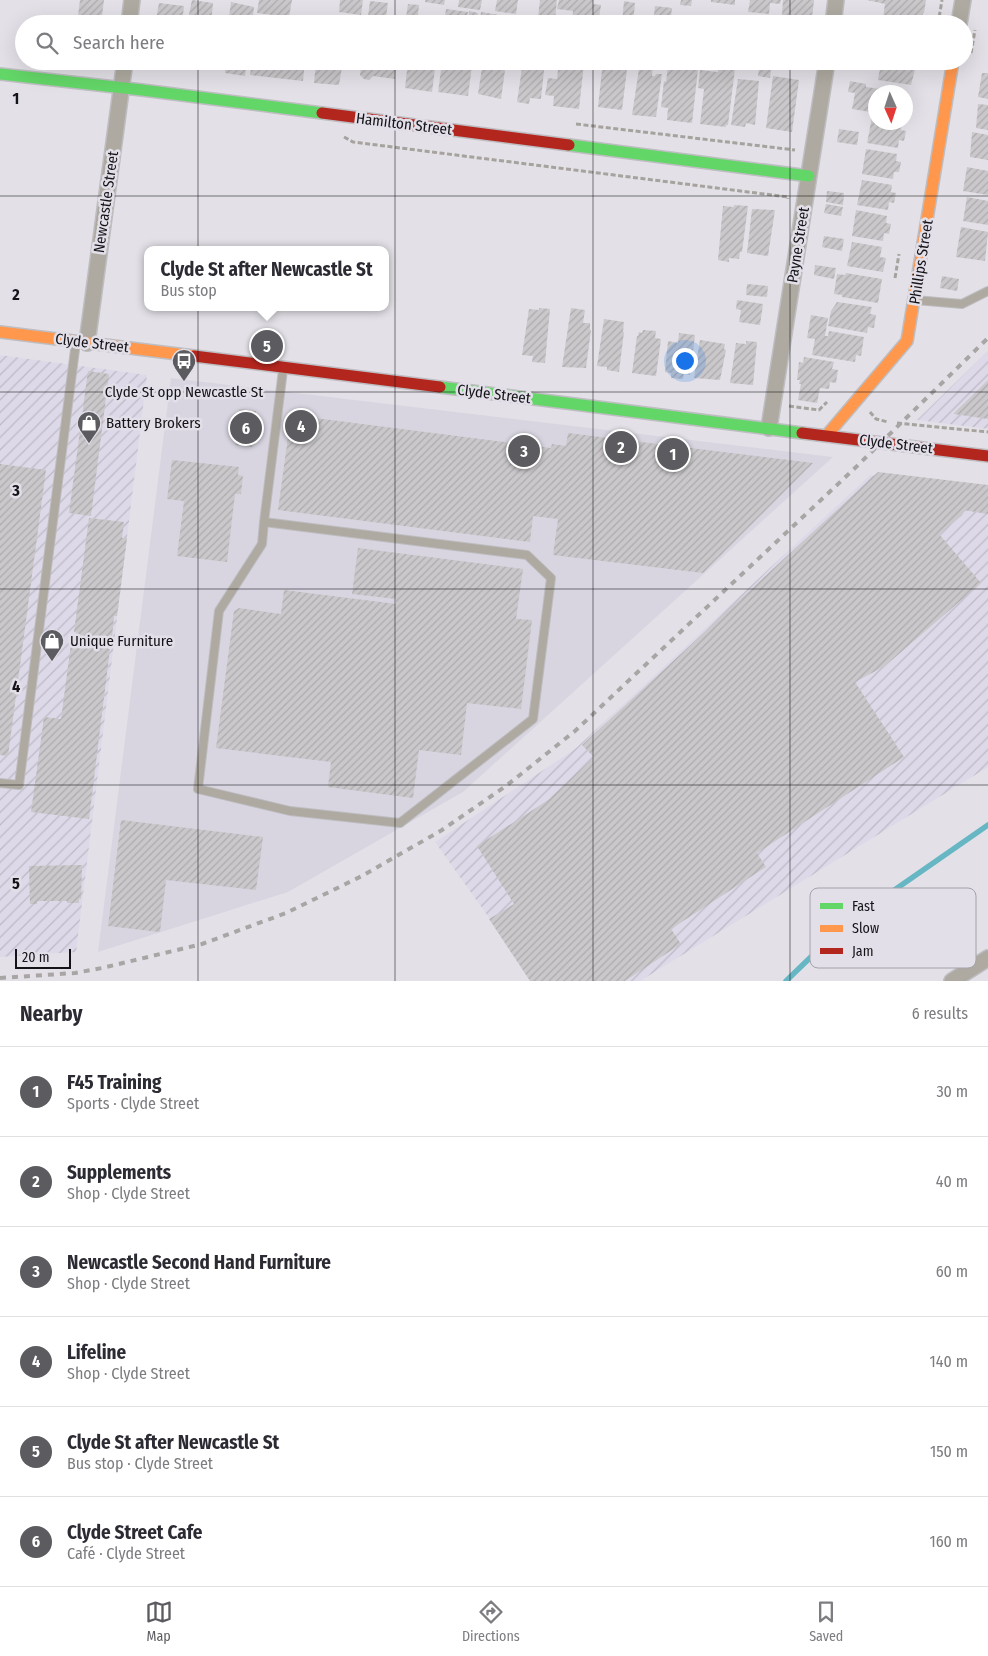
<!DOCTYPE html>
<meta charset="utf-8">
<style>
:root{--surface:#fff;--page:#f2f2f3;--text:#2b2b33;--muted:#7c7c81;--line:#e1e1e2;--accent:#5c5b60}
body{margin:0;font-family:"Fira Sans Condensed",sans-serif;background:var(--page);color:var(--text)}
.compass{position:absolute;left:868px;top:85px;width:45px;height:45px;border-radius:50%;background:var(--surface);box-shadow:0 5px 20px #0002;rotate:177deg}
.scale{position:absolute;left:15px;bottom:12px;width:56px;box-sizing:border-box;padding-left:5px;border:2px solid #141317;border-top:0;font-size:14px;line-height:18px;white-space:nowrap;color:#141317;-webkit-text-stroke:4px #e2dfe9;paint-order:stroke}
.you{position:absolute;left:684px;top:360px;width:18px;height:18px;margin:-12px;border:4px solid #fff;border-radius:50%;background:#1a73e8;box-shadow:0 0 0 8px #1a73e833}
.badge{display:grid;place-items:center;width:32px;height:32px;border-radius:50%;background:var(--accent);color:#fff;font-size:16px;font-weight:700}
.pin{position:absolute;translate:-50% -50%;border:2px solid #fff;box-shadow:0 1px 5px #0006}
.popup{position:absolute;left:144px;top:246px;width:245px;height:65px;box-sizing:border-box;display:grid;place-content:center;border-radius:10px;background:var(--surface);filter:drop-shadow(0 1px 4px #0005);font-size:16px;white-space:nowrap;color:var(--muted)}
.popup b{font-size:19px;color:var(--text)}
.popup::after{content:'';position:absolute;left:50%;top:100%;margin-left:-10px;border:10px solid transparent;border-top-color:var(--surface)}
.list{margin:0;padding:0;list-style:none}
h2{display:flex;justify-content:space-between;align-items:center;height:65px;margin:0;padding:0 20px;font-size:21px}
h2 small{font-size:16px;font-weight:400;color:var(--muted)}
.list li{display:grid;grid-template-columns:32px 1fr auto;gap:15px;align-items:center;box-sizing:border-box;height:90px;padding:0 20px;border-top:1px solid var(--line)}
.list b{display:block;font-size:19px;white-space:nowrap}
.list p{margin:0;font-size:16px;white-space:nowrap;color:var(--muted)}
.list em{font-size:16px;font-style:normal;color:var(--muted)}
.icon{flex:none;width:28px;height:28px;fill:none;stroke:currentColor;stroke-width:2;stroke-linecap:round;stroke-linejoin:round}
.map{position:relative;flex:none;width:988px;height:981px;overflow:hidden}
.search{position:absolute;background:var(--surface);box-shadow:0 5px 20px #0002;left:15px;right:15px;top:15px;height:55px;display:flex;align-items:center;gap:12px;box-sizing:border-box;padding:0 18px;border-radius:28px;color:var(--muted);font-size:19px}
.sheet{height:605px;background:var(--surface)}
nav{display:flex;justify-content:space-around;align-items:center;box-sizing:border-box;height:70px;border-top:1px solid var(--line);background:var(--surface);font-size:14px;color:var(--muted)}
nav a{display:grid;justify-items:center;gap:2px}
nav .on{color:var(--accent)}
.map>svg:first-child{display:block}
</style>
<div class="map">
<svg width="988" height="981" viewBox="0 0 988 981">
<defs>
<pattern id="industrial-furrows" width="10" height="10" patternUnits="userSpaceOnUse" patternTransform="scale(1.25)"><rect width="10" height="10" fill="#ded9e8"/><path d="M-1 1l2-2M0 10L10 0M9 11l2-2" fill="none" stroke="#beb9c6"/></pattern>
<pattern id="building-hatch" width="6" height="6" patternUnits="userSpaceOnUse" patternTransform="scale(1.25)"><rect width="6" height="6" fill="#cac8ca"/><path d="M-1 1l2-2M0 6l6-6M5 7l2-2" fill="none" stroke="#adabad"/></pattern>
</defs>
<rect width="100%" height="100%" fill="#e3e1e7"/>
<path fill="#d8d5e1" d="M171 378 833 457 463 792 288 892 98 952Z"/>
<path fill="url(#industrial-furrows)" d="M988 351V429L917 420Z
M0 355 147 375 76 952 0 957Z
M870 475 988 490V767L640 981H534L435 842 575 749Z"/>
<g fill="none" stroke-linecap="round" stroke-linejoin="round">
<path stroke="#66b6c3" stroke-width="5.5" d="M786 981 844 925 988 825"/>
</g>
<path fill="url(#building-hatch)" d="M80 0H104L101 24H77Z
M192 0 213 3 211 24H187Z
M259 0H292L289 17 257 13Z
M340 0H363L361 15 339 12Z
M425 0H445L444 5 425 2Z
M459 0H482L480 10 458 7Z
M497 0H518L516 14 495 11Z
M540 0H557L555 19 538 17Z
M559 0H593V4L601 5 598 24 572 21 573 11 557 9Z
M681 0H692L691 6 680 5Z
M711 0H735V5L711 2Z
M750 0H781L780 4 770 3 769 14 748 12Z
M783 0H814L812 18 782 15Z
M867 0H926L924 13H923L921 24H919L883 18 885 4Z
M370 1 388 3 385 24H367Z
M624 1 635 3 633 24 622 23Z
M231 2 254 7 252 24H221L222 16 229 17Z
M159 3 184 6 182 24H155Z
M408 4 419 5 417 24H405Z
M655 6 672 8 670 24H653Z
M446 9 468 12 466 24H444Z
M469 11 478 13 477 21 468 20Z
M481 12 499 15 498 24H480Z
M47 15 71 18 70 24H46Z
M518 15 531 17 530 24H517Z
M688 16 706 18 705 24H687Z
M858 19 877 22V24H858Z
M151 61H176L175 66 151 63Z
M180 61H207L206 65 195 63V65Z
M226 61H247L245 76 225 73Z
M252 61H305L303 81 250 75Z
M316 61H343L339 85 314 83Z
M362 61H397L395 79 373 76 369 80 364 79 360 75Z
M408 61H436L432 92 405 88Z
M448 61H471V66H472L468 96 438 92 442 63H448Z
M483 61H505L506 63 501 99 478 94Z
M523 61H545L541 99 530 98 529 104 517 102Z
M559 61 584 64 579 109 553 106 554 96 545 95 548 78 557 79Z
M603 61H628L622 110 598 107Z
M667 61H677V66L698 69 692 123 667 120 668 108 661 107 664 81 666 82 668 66 666 65Z
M719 61H736L728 125H726V127L700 124 704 89 698 88 700 70 718 72Z
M760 61H772L770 78 758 76Z
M850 61H875V67Z
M878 61 917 62 911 85 878 80 880 68H877Z
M640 62 653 64 652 76H655L656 74H662L656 117 632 115Z
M982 73H988V99L978 97Z
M773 76 799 80 792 132 766 128Z
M738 79 759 81 755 125 746 123 745 127 731 125Z
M850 81 866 84V87L900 92H876V113L852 109 855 93 848 92Z
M978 104 988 105V130L976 128Z
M872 117 876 118V122H902L901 130 906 131 904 141 899 140 898 148 867 143Z
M839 129 859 132 857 145 837 142Z
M972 132 988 135V160L970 157Z
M866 149 897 154 896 161 901 162 899 172H894L893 179 862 174Z
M967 167 988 171V195L963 191Z
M862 180 892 185 891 192 896 193 894 203 889 202 888 210 857 205Z
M827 191 844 193 843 205 826 202Z
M967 197 988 201V225L963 221Z
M826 204 843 207 841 216 824 213Z
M734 205 748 206 742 252H740L739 259 729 258V262L718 260 723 206 734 207Z
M752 209 775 210 768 256 747 253Z
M856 210 887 216 886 223 891 224 889 234 884 233 883 241 852 236Z
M961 227 988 232 985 261 956 257Z
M824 236 844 239 842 251 822 247Z
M852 242 882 247 880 257 886 258 883 272 847 266Z
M815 265 836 268 834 279 814 275Z
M846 273 882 279 878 303 842 297V295L834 294 837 274 845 275Z
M942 276 959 279 957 291 940 288Z
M747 284 768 286 767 297 746 295Z
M737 300 763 304 760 325 739 322 741 310 736 309Z
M837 302 872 307 870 314 876 315 874 328 868 327 867 333 828 326 831 311Z
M539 308 550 309 545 363 532 362 533 356 522 355 529 309 539 310Z
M571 308 585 310 583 323H590V330H591L586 368 562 367Z
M811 315 828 318 825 336H828L829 331 864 337 861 356 856 355 855 362 812 355 815 339 807 338Z
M604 319 624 322 623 332H624L619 372 607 370V367L597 366Z
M643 330 656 331 655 338 661 339 656 376 632 373 637 336H638L639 332 642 333Z
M679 333 695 335 690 375 684 374 683 379 671 378V373L665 372 668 341 678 343Z
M700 340 725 344 724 349 726 350 720 380 694 378Z
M746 341 757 342 753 385 730 383 736 343 746 344Z
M804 357 834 362 832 369 838 370 836 383 830 382 829 389 820 388 817 403 798 400 801 384H799L800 380H797L799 362 803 363Z
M88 371 109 374 91 516 69 513Z
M988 380V419L954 414V413Z
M239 409 256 411 252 447 235 445Z
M291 415 551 448 552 444 566 446 568 433 813 463 703 573 553 555 558 519 533 516 530 542 278 510Z
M172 460 239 467 238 475 243 476 241 494H235L227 562 177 556 184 501 167 499Z
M0 464 46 470 8 756 0 755Z
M878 472 988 485V514L963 510 962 515 939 534 981 583 885 666 855 682 904 757 757 853 766 867 671 929 681 944 625 981H530L489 919 514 904 477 846 548 800 594 757 582 745Z
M89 518 124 522 122 538H127L117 616H114L112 637 110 636 108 649H110L89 819 31 812 44 717 61 719 71 644H74L76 632H74Z
M358 548 523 569 516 619 532 620 521 709 467 703 461 755 419 750 413 798 328 787 331 762 216 748 234 611 239 608 281 614 284 590 396 604V599L352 594Z
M121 820 263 837 256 890 166 880 160 932 108 926Z
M82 865 81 899H79V903H67V901H37V904H30L29 866Z"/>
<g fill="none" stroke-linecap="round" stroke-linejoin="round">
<g stroke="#bebdc1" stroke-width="10">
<path id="lane" d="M915 300 962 304 988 291
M264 522 527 555 551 578 533 719 400 823 290 811 198 789 219 611 262 544 264 522 283 370
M0 783 19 785 76 342"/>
</g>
<g stroke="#bebdc1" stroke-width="18">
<path id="street" d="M129 24 132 0
M833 24 836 0
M959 24 963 0
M87 343 125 61
M769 428 827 61
M952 981 988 958"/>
</g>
<g stroke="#bebdc1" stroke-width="14">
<path id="fast" d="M0 74 142 90 322 113
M569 145 809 176
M440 387 802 433"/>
</g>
<g stroke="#bebdc1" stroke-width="14">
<path id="slow" d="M0 332 194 356
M827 435 907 341 953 61"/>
</g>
<g stroke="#bebdc1" stroke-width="14">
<path id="jam" d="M322 113 569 145
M194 356 440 387
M802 433 988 456"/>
</g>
<path stroke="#a6a29d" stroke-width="3" stroke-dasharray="5 2.5" stroke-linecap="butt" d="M938 24 942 0
M971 53 975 30
M576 124 795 150
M344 137 353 142 788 197V199
M895 278 899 254
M789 406 819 410 827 402
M870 412 876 419 888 422
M897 423 988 432"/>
<use href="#lane" stroke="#aeaaa1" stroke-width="8"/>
<use href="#street" stroke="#aeaaa1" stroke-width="15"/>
<use href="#fast" stroke="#63d668" stroke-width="11"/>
<use href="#slow" stroke="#ff974d" stroke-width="11"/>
<use href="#jam" stroke="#b3261e" stroke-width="11"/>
<path stroke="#a8a5a4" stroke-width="4" stroke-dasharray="6 6" stroke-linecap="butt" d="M0 978 75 973 102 968 202 944 286 913 362 876 442 830 506 786 575 731 855 468 988 338"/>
</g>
<path fill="none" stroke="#141317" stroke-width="1" stroke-opacity="0.55" d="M198 0V24M395 0V24M593 0V24M790 0V24M198 61V981M395 61V981M593 61V981M790 61V981M0 196H988M0 392H988M0 589H988M0 785H988"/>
<defs>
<g id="bus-pin" transform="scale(1.25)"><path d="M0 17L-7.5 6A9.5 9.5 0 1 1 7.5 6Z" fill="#5c5b60" stroke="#e2dfe9"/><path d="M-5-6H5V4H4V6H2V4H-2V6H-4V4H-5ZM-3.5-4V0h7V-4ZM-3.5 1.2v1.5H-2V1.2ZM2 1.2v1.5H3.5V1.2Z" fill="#fff"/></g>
<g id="shop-pin" transform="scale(1.25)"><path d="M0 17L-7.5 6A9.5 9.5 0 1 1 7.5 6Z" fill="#5c5b60" stroke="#e2dfe9"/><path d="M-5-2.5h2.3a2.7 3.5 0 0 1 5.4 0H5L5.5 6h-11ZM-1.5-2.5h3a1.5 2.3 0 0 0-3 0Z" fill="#fff"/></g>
</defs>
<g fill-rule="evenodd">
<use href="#bus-pin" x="184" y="361"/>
<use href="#shop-pin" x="89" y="423"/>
<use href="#shop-pin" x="52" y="641"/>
</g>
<g text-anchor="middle" stroke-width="5" stroke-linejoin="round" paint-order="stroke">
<g font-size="15" fill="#141317" stroke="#e2dfe9">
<text transform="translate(404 124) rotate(7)" y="5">Hamilton Street</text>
<text transform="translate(106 202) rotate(-82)" y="5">Newcastle Street</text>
<text transform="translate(798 245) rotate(-81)" y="5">Payne Street</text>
<text transform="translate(921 262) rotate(-81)" y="5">Phillips Street</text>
<text transform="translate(92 343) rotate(7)" y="5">Clyde Street</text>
<text transform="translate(494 394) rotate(7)" y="5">Clyde Street</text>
<text transform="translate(896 444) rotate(7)" y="5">Clyde Street</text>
</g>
<g font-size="15" fill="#141317" stroke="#e2dfe9" text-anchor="start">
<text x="184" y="397" text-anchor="middle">Clyde St opp Newcastle St</text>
<text x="106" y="428">Battery Brokers</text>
<text x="70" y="646">Unique Furniture</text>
</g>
</g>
<rect x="810" y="888" width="166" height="80" rx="8" fill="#e2dfe9" stroke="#a4a2aa" stroke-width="1"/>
<rect x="820" y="903" width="23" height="6" fill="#63d668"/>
<rect x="820" y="925" width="23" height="7" fill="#ff974d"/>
<rect x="820" y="948" width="23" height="6" fill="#b3261e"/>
<g font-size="14" fill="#141317">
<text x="852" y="911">Fast</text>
<text x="852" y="933">Slow</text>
<text x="852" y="956">Jam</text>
</g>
<g font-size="16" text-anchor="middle" font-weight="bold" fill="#141317" stroke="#e2dfe9" stroke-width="5" stroke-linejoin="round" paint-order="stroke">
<text x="16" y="104">1</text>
<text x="16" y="300">2</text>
<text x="16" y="496">3</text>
<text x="16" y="692">4</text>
<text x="16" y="889">5</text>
</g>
</svg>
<svg class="compass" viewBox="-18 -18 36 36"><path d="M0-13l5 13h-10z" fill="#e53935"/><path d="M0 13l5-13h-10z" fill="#7c7c81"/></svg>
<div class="scale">20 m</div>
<div class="you"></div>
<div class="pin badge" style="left:673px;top:454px">1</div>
<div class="pin badge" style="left:621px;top:447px">2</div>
<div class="pin badge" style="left:524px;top:451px">3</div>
<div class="pin badge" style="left:301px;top:426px">4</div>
<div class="pin badge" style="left:267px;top:346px">5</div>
<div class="popup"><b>Clyde St after Newcastle St</b>Bus stop</div>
<div class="pin badge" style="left:246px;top:428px">6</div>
<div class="search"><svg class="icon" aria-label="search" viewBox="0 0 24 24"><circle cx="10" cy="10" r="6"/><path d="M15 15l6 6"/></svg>Search here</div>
</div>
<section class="sheet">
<h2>Nearby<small>6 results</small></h2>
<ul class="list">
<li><span class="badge">1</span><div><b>F45 Training</b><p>Sports · Clyde Street</p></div><em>30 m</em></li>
<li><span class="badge">2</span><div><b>Supplements</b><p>Shop · Clyde Street</p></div><em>40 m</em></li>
<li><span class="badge">3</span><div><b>Newcastle Second Hand Furniture</b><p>Shop · Clyde Street</p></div><em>60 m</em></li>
<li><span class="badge">4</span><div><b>Lifeline</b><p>Shop · Clyde Street</p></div><em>140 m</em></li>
<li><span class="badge">5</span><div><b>Clyde St after Newcastle St</b><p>Bus stop · Clyde Street</p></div><em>150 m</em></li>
<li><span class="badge">6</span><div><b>Clyde Street Cafe</b><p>Café · Clyde Street</p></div><em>160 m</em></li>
</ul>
</section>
<nav>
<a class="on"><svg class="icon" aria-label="map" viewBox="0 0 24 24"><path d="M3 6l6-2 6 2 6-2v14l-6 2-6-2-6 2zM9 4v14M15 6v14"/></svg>Map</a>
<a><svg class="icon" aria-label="directions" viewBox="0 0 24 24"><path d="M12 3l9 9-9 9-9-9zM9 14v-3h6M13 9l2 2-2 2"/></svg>Directions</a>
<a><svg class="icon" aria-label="saved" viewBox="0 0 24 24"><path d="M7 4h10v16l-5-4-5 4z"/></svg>Saved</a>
</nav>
